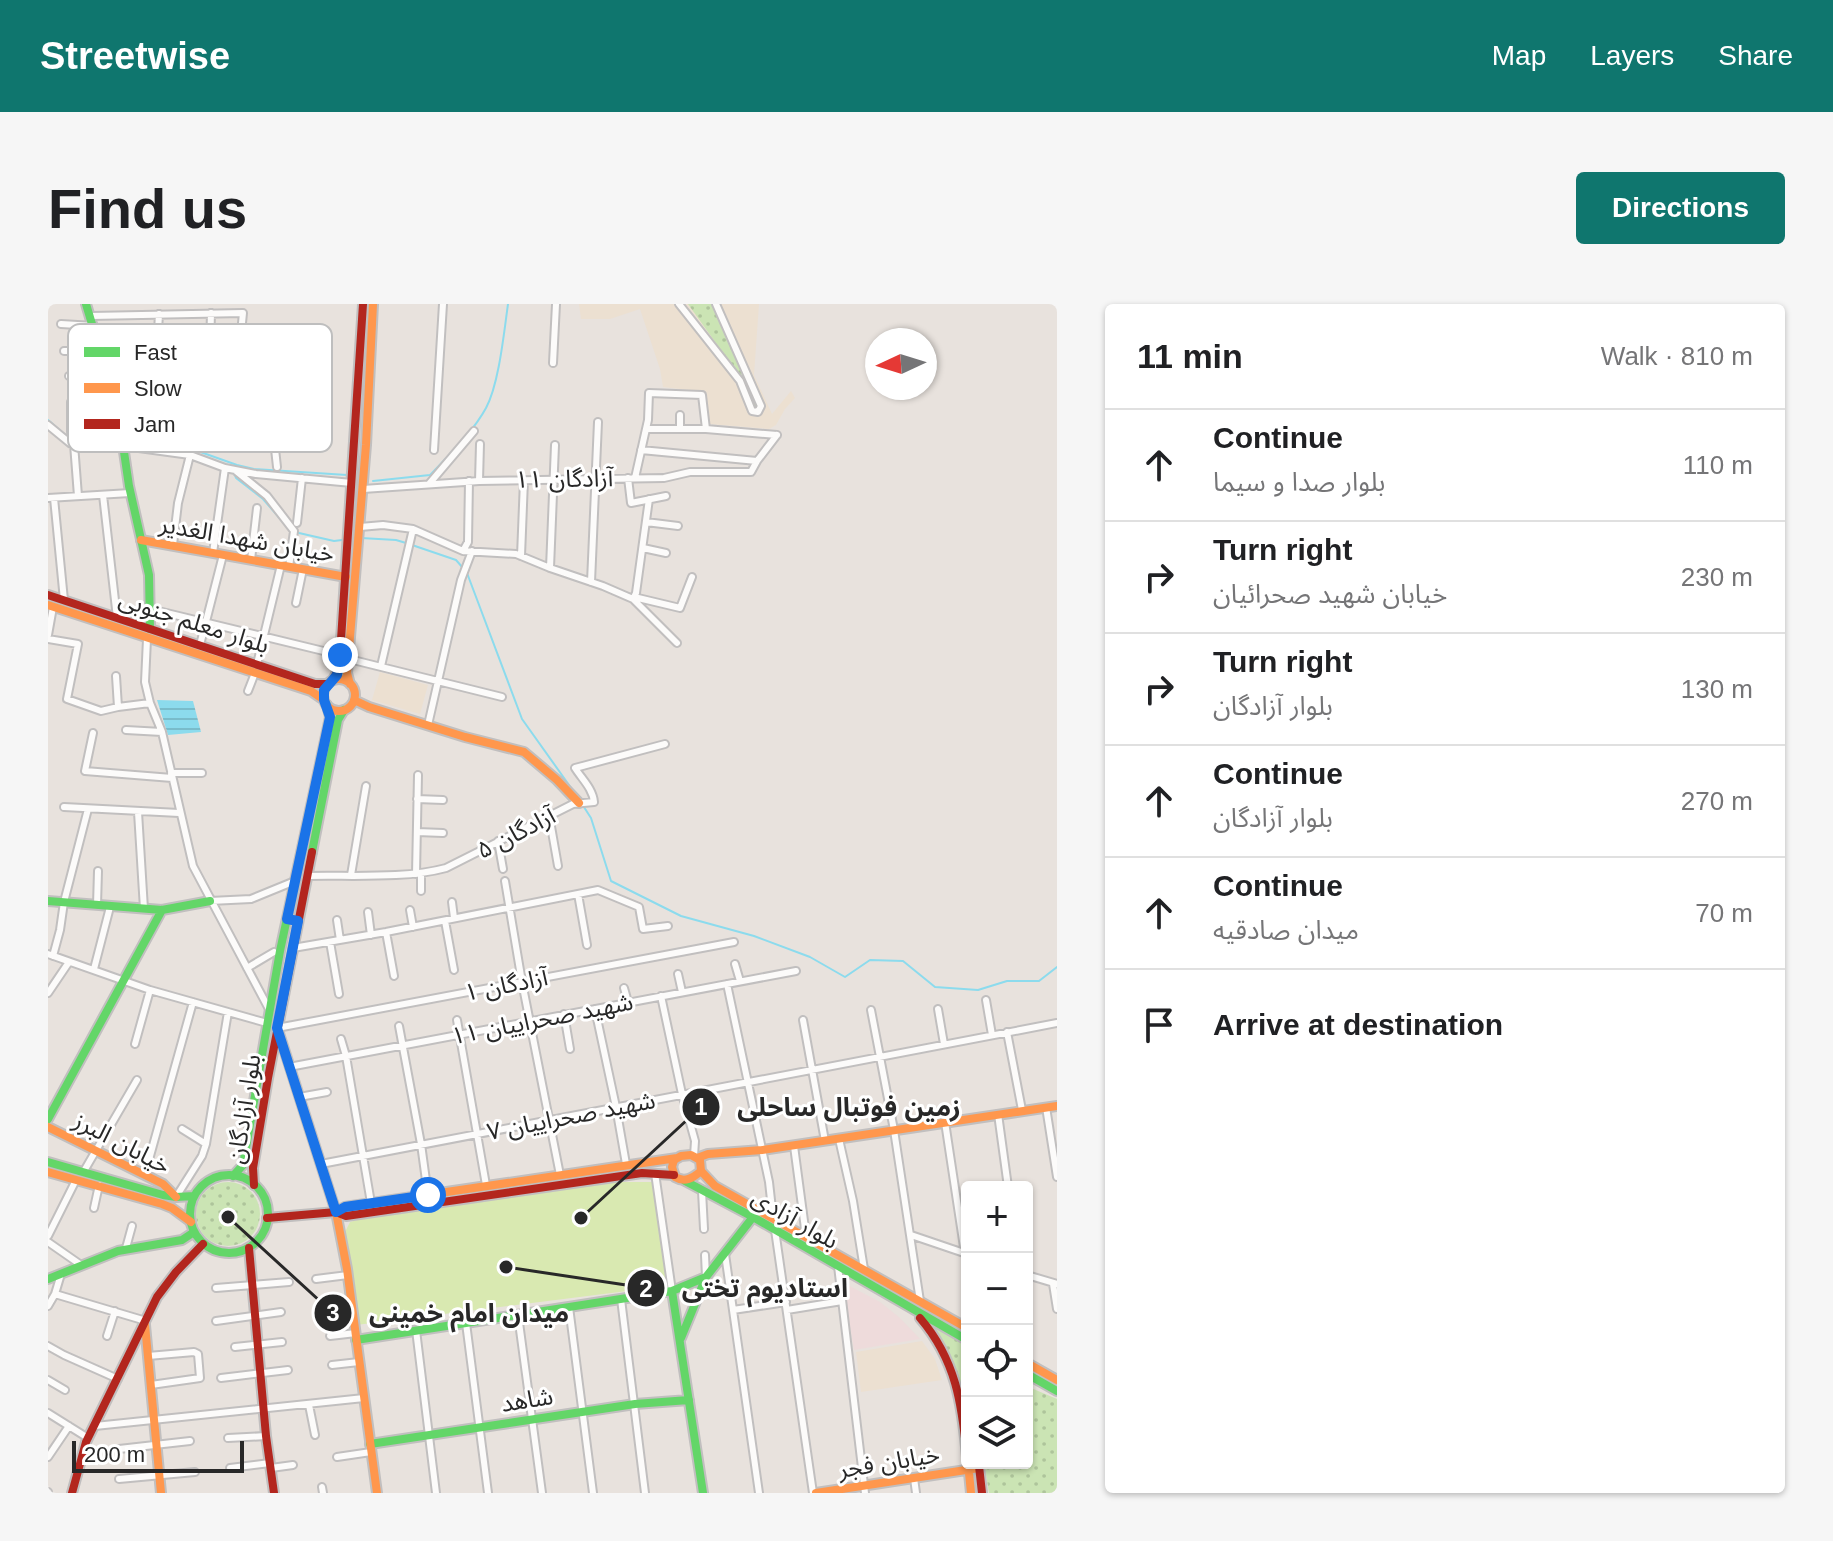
<!DOCTYPE html>
<meta charset="utf-8">
<style>
:root{--surface:#fff;--page:#f6f6f6;--text:#202124;--muted:#757577;--line:#e0e0e0;--accent:#0f766e}
body{margin:0;font-family:Arial,"Noto Sans Arabic",sans-serif;background:var(--page);color:var(--text)}
.controls{position:absolute;right:24px;bottom:24px;display:grid;overflow:hidden;border-radius:8px;box-shadow:0 2px 6px #0004}
.controls button{width:72px;height:72px;display:grid;place-items:center;padding:0;border:0;border-bottom:2px solid var(--line);background:var(--surface);color:var(--text);font:40px sans-serif}
.compass{position:absolute;left:817px;top:24px;width:72px;height:72px;border-radius:50%;background:var(--surface);box-shadow:0 2px 6px #0004;rotate:266deg}
.scale{position:absolute;left:24px;bottom:20px;width:172px;box-sizing:border-box;padding-left:8px;border:4px solid #282828;border-top:0;font-size:22px;line-height:28px;white-space:nowrap;color:#282828;-webkit-text-stroke:6px #fff;paint-order:stroke}
.stop{position:absolute;width:24px;height:24px;margin:-18px;border:6px solid #1a73e8;border-radius:50%;background:#fff}
.stop.end{background:#1a73e8;border-color:#fff;box-shadow:0 2px 8px #0008}
.list{margin:0;padding:0;list-style:none}
h2{display:flex;justify-content:space-between;align-items:center;height:104px;margin:0;padding:0 32px;font-size:34px}
h2 small{font-size:26px;font-weight:400;color:var(--muted)}
.list li{display:grid;grid-template-columns:52px 1fr auto;gap:24px;align-items:center;box-sizing:border-box;height:112px;padding:0 32px;border-top:2px solid var(--line)}
.list b{display:block;font-size:30px;white-space:nowrap}
.list p{margin:0;font-size:26px;white-space:nowrap;color:var(--muted)}
.list em{font-size:26px;font-style:normal;color:var(--muted)}
.icon{flex:none;width:44px;height:44px;fill:none;stroke:currentColor;stroke-width:2;stroke-linecap:round;stroke-linejoin:round}
.map{position:relative;flex:none;width:1009px;height:1189px;overflow:hidden;border-radius:8px}
header{display:flex;align-items:center;gap:48px;box-sizing:border-box;height:112px;padding:0 40px;background:var(--accent);color:#fff}
header strong{font-size:38px}
nav{display:flex;gap:44px;margin-inline-start:auto;font-size:28px}
.intro{display:flex;align-items:center;justify-content:space-between;box-sizing:border-box;height:192px;padding:0 48px}
h1{margin:0;font-size:56px}
.button{padding:20px 36px;border-radius:8px;background:var(--accent);color:#fff;font-size:28px;font-weight:700}
main{display:flex;gap:48px;padding:0 48px}
aside{flex:1;background:var(--surface);border-radius:8px;box-shadow:0 2px 6px #0004}
.map>svg:first-child{display:block}
</style>
<header>
<strong>Streetwise</strong>
<nav><a>Map</a><a>Layers</a><a>Share</a></nav>
</header>
<div class="intro"><h1>Find us</h1><a class="button">Directions</a></div>
<main>
<div class="map">
<svg width="1009" height="1189" viewBox="0 0 1009 1189">
<defs>
<pattern id="park-dots" width="8" height="8" patternUnits="userSpaceOnUse" patternTransform="scale(2)"><rect width="8" height="8" fill="#cbe4b4"/><path d="M2 2h.1M6 6h.1" fill="none" stroke="#aec49b" stroke-width="1.8" stroke-linecap="round"/></pattern>
<pattern id="water-rules" width="6" height="5" patternUnits="userSpaceOnUse" patternTransform="scale(2)"><rect width="6" height="5" fill="#8cdbed"/><path d="M0 2.5h6" fill="none" stroke="#79bccb"/></pattern>
</defs>
<rect width="100%" height="100%" fill="#e8e2dd"/>
<path fill="#ece0d1" d="M531 0H711L706 71 724 110 743 87 747 94 737 105 728 121 721 125 661 120 656 88 615 83 612 65 592 5 562 15H533Z
M332 368 380 381 372 410 324 396Z
M874 1037 887 1055 894 1076 813 1088 808 1048Z"/>
<path fill="#eedbdb" d="M794 978 832 998 852 1014 872 1035 806 1046Z"/>
<path fill="url(#park-dots)" d="M640 0H665L709 103 708 105 706 104 695 77Z
M148 910a32 32 0 1 1 64 0a32 32 0 1 1-64 0Z
M878 1016 919 1040V1118C913 1073 906 1052 878 1016Z
M983 1084 1009 1095V1189H941L936 1159H979V1085Z"/>
<path fill="#d9e9b1" d="M563 878H605L619 982 308 1021 297 937V928L302 918 316 914Z"/>
<path fill="url(#water-rules)" d="M109 396 145 397 153 428 120 431Z"/>
<g fill="none" stroke-linecap="round" stroke-linejoin="round">
<path stroke="#8cdbed" stroke-width="2" d="M0 116 23 136 28 137 71 135
M78 135 144 145 189 161 206 165 299 171
M186 169 188 174 215 195 235 218
M325 177 382 171C401 151 425 128 438 104 451 80 456 28 460 0
M247 226 251 229 286 237 294 236
M313 234 348 236 358 239
M364 241 408 256 415 264
M419 269 474 415 526 488
M534 500 543 514 563 577 633 612 706 632 762 653 797 673 822 656 855 657 887 683 930 686 959 677H991L1009 663"/>
<g stroke="#c1bfbf" stroke-width="10">
<path id="street" d="M631 0 692 77 704 107 710 108 713 102 668 0
M43 12 195 9 193 29
M13 20 46 22
M109 44 111 10
M162 44 163 9
M16 47H53
M505 59 508 0
M109 70 123 71 126 136
M21 72 60 74
M219 72 229 163
M43 98V124
M70 107 239 97
M632 111V125
M0 121 23 140 76 142 142 151 177 164 208 170 304 179
M170 122 172 70
M598 125H658
M23 128V98H67
M73 128 147 139
M26 140 30 192
M386 146 395 0
M593 146 709 157 729 131
M188 167 219 192 246 227 241 263
M580 174 583 199 618 192
M587 174 600 116 601 89 654 91 658 125 729 131
M431 177 432 140
M381 180 426 127
M315 185 431 177 616 174 642 168H703L709 157
M55 191 69 314
M0 194 82 189
M6 194 16 296
M598 218 630 222
M249 219 254 174
M312 223 335 221 365 225 415 247 468 250 502 264 555 282 585 295 629 339
M125 241 130 199 142 151
M595 244 618 249
M415 247 420 238 421 177
M165 249 177 164
M473 252 476 176
M203 256 209 204
M502 264 507 141
M543 278 550 118
M586 293 632 304 644 273
M585 295 588 289 601 195
M248 299 255 265
M102 305 292 351
M0 331 5 303
M0 335 30 340 19 395 53 407 70 403 102 399
M99 335 97 378 102 399 114 428 145 562 221 705
M152 341 175 251
M301 355 454 393
M209 360 233 261
M333 362 365 225
M68 372 70 403
M200 387 207 369
M380 421 413 276 424 247
M78 426 114 428
M45 429 37 467 124 474
M123 469H154
M369 495 395 496
M16 503 131 509
M90 508 96 605
M501 511 510 562
M369 528 395 529
M450 537 455 565
M373 569V587
M368 570 370 471
M303 571 318 482
M260 572C302 571 358 575 398 564L525 500 546 498C545 485 534 475 527 464L617 440
M457 577 474 678 512 871
M530 590 539 641
M162 597 203 595 247 577
M404 598 406 614
M49 601 50 567
M362 606 365 623
M320 608 323 631
M289 616 292 636
M397 617 406 666
M338 628 346 672
M282 638 291 690
M245 644 338 628 550 586 591 603 595 625 620 622
M0 650 102 686 219 719
M5 652 12 626 16 598 40 505
M687 660 692 677
M199 664 226 648
M46 665 62 603
M630 670 634 688
M679 680 721 878 725 914
M576 684 580 698
M0 689 21 658
M613 692 634 790 647 837 646 852
M938 696 944 731
M547 705 568 803 578 860
M890 705 896 740
M823 706 846 826 872 997
M516 710 522 745
M409 716 438 881
M755 716 777 837
M351 722 373 840 380 891
M229 724 686 638
M959 728 974 806
M293 735 298 752 323 899
M87 740 102 686
M241 763 748 667
M251 793 279 788
M998 803 1009 873
M950 810 960 883
M897 818 917 950
M134 825 158 840
M791 835 805 897 816 965
M746 842 758 932
M273 860 1009 719
M36 867 89 776
M607 869 624 987
M97 870 145 698
M654 887 656 925
M128 893 154 852 158 840 180 708
M46 904 51 881
M727 926 765 1189
M863 931 919 950
M0 932 28 876
M0 938 33 961
M78 944 84 922
M677 950 711 1189
M657 951 658 973
M790 962 817 1189
M979 971 1009 980
M268 975 300 971
M1005 980 1009 1005
M168 984 241 978
M7 990 98 1017
M573 995 597 1189
M0 1002 7 990 13 970
M278 1003 304 999
M521 1003 545 1189
M685 1006 738 998
M739 1006 794 997
M470 1011 494 1189
M168 1017 233 1008
M418 1019 440 1189
M368 1026 388 1189
M59 1032 67 1007
M282 1032 308 1029
M0 1042 16 1051 70 1075
M187 1043 234 1038
M100 1052 146 1048 150 1050 152 1074 103 1081
M284 1061 311 1058
M173 1074 240 1066
M0 1076 17 1086
M261 1101 267 1131
M0 1109 40 1134
M47 1122 316 1094
M180 1134 218 1132
M71 1145 142 1137
M0 1153 21 1122
M289 1153 323 1148
M182 1164 222 1159
M223 1164 245 1161
M866 1174 868 1189
M71 1175 147 1168
M274 1183 275 1189
M0 1188V1189"/>
</g>
<g stroke="#c1bfbf" stroke-width="12">
<path id="fast" d="M38 0 70 107 81 182 101 271 102 325
M264 548 290 416 296 406
M0 597 114 606 162 597
M0 815 114 606
M0 858 115 891 128 893 146 892
M142 910a39 39 0 1 1 78 0a39 39 0 1 1-78 0Z
M185 872 195 861 232 647 282 413 279 401
M637 877 705 913 919 1036
M0 975 70 947 134 936 146 928
M624 987 655 1189
M633 1034 658 973
M308 1036 624 987 658 973 705 913
M979 1070 1009 1087
M322 1140 587 1100 641 1096"/>
</g>
<g stroke="#c1bfbf" stroke-width="12">
<path id="slow" d="M93 236 298 273
M0 301 263 387 276 396
M275 391a16 16 0 1 1 32 0a16 16 0 1 1-32 0Z
M302 380 299 369 318 141 325 0
M306 396 321 403 417 433 476 448 509 476 531 499
M230 726 288 908 299 965 329 1189
M0 823 115 880 128 893
M643 851 652 856 653 867C645 874 637 879 627 873L624 863 626 856 633 852Z
M649 854 660 850 714 846 1009 802
M653 867 667 882 919 1024
M0 868 114 900 124 904 143 918
M288 908 297 903 629 854
M97 1021 113 1189
M979 1059 1009 1076
M920 1159 923 1189
M768 1189 931 1164"/>
</g>
<g stroke="#c1bfbf" stroke-width="12">
<path id="jam" d="M0 291 267 380H279
M285 376 290 366 292 351 315 0
M206 881 205 864 220 774 264 548
M219 914 288 908 298 912 594 869 626 871
M201 944 218 1132 226 1189
M872 1014C908 1056 914 1100 919 1153
M931 1162 934 1189
M24 1189 38 1138 109 993 128 968 155 940"/>
</g>
<use href="#street" stroke="#fcfbfa" stroke-width="6"/>
<use href="#fast" stroke="#63d668" stroke-width="8"/>
<use href="#slow" stroke="#ff974d" stroke-width="8"/>
<use href="#jam" stroke="#b3261e" stroke-width="8"/>
</g>
<g fill="none" stroke-linecap="round" stroke-linejoin="round">
<path stroke="#1a73e8" stroke-width="10" d="M292 351 289 371 276 386V396L282 413 239 615 250 617 229 724 288 908 297 903 380 891"/>
</g>
<g text-anchor="middle" stroke-width="6" stroke-linejoin="round" paint-order="stroke">
<g font-size="24" fill="#282828" stroke="#fff">
<text transform="translate(516 175) rotate(-1)" y="8">آزادگان ۱۱</text>
<text transform="translate(199 235) rotate(10)" y="8">خیابان شهدا الغدیر</text>
<text transform="translate(146 318) rotate(18)" y="8">بلوار معلم جنوبی</text>
<text transform="translate(468 529) rotate(-27)" y="8">آزادگان ۵</text>
<text transform="translate(458 681) rotate(-11)" y="8">آزادگان ۱</text>
<text transform="translate(494 715) rotate(-11)" y="8">شهید صحراییان ۱۱</text>
<text transform="translate(196 805) rotate(-81)" y="8">بلوار آزادگان</text>
<text transform="translate(523 812) rotate(-11)" y="8">شهید صحراییان ۷</text>
<text transform="translate(74 839) rotate(28)" y="8">خیابان البرز</text>
<text transform="translate(747 915) rotate(30)" y="8">بلوار آزادی</text>
<text transform="translate(479 1096) rotate(-9)" y="8">شاهد</text>
<text transform="translate(841 1158) rotate(-9)" y="8">خیابان فجر</text>
</g>
</g>
<rect x="20" y="20" width="264" height="128" rx="12" fill="#fff" stroke="#bebebe" stroke-width="2"/>
<rect x="36" y="43" width="36" height="10" fill="#63d668"/>
<rect x="36" y="79" width="36" height="10" fill="#ff974d"/>
<rect x="36" y="115" width="36" height="10" fill="#b3261e"/>
<g font-size="22" fill="#282828">
<text x="86" y="56">Fast</text>
<text x="86" y="92">Slow</text>
<text x="86" y="128">Jam</text>
</g>
<path fill="none" stroke="#282828" stroke-width="3" d="M533 914L653 803M458 963L598 984M180 913L285 1009"/>
<g fill="#282828" stroke="#fff" stroke-width="3">
<circle cx="533" cy="914" r="8"/>
<circle cx="458" cy="963" r="8"/>
<circle cx="180" cy="913" r="8"/>
<circle cx="653" cy="803" r="20"/>
<circle cx="598" cy="984" r="20"/>
<circle cx="285" cy="1009" r="20"/>
</g>
<g font-size="24" text-anchor="middle" font-weight="bold" fill="#fff">
<text x="653" y="811">1</text>
<text x="598" y="993">2</text>
<text x="285" y="1017">3</text>
</g>
<g font-size="26" text-anchor="middle" font-weight="bold" fill="#282828" stroke="#fff" stroke-width="6" stroke-linejoin="round" paint-order="stroke">
<text x="801" y="812">زمین فوتبال ساحلی</text>
<text x="717" y="993">استادیوم تختی</text>
<text x="421" y="1018">میدان امام خمینی</text>
</g>
</svg>
<div class="controls">
<button>+</button>
<button>−</button>
<button><svg class="icon" aria-label="locate" viewBox="0 0 24 24"><circle cx="12" cy="12" r="6"/><path d="M12 2v4M12 18v4M2 12h4M18 12h4"/></svg></button>
<button><svg class="icon" aria-label="layers" viewBox="0 0 24 24"><path d="M12 4l9 5-9 5-9-5zM3 14l9 5 9-5"/></svg></button>
</div>
<svg class="compass" viewBox="-18 -18 36 36"><path d="M0-13l5 13h-10z" fill="#e53935"/><path d="M0 13l5-13h-10z" fill="#757577"/></svg>
<div class="scale">200 m</div>
<div class="stop" style="left:380px;top:891px"></div>
<div class="stop end" style="left:292px;top:351px"></div>
</div>
<aside>
<h2>11 min<small>Walk · 810 m</small></h2>
<ul class="list">
<li><svg class="icon" aria-label="ahead" viewBox="0 0 24 24"><path d="M12 20V5M6 11l6-6 6 6"/></svg><div><b>Continue</b><p>بلوار صدا و سیما</p></div><em>110 m</em></li>
<li><svg class="icon" aria-label="right" viewBox="0 0 24 24"><path d="M7 20v-9h11M14 6l5 5-5 5"/></svg><div><b>Turn right</b><p>خیابان شهید صحرائیان</p></div><em>230 m</em></li>
<li><svg class="icon" aria-label="right" viewBox="0 0 24 24"><path d="M7 20v-9h11M14 6l5 5-5 5"/></svg><div><b>Turn right</b><p>بلوار آزادگان</p></div><em>130 m</em></li>
<li><svg class="icon" aria-label="ahead" viewBox="0 0 24 24"><path d="M12 20V5M6 11l6-6 6 6"/></svg><div><b>Continue</b><p>بلوار آزادگان</p></div><em>270 m</em></li>
<li><svg class="icon" aria-label="ahead" viewBox="0 0 24 24"><path d="M12 20V5M6 11l6-6 6 6"/></svg><div><b>Continue</b><p>میدان صادقیه</p></div><em>70 m</em></li>
<li><svg class="icon" aria-label="arrive" viewBox="0 0 24 24"><path d="M6 21V4h12l-3 4 3 4H6"/></svg><div><b>Arrive at destination</b></div></li>
</ul>
</aside>
</main>
